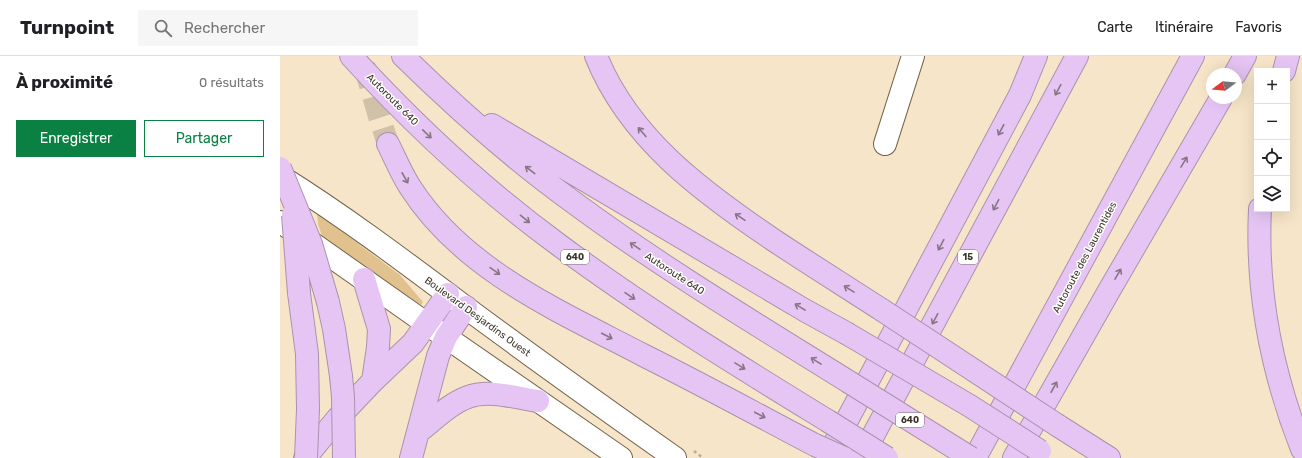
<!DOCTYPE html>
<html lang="fr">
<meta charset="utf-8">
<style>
:root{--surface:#fff;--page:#f6f6f6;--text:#202124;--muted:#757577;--line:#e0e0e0;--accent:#0b8043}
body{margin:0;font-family:Rubik,sans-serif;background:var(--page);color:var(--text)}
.controls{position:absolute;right:12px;top:12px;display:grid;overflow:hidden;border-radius:0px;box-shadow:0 4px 16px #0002}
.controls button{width:36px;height:36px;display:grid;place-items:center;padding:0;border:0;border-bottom:1px solid var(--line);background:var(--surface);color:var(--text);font:20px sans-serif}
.compass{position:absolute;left:926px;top:12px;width:36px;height:36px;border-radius:50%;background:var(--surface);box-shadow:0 4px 16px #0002;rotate:254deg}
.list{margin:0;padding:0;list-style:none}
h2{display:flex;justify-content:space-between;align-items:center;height:52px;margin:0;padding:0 16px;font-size:17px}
h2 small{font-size:13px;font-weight:400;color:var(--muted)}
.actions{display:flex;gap:8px;padding:12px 16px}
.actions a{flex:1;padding:9px 0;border:1px solid var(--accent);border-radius:0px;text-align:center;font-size:14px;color:var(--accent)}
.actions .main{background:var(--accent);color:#fff}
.icon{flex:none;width:22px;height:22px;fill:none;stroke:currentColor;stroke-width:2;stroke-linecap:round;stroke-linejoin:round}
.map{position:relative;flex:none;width:1022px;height:402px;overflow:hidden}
header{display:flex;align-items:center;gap:24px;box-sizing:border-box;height:56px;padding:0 20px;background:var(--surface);border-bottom:1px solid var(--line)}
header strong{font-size:19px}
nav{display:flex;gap:22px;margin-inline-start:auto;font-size:14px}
.search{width:280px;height:36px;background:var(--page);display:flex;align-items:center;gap:10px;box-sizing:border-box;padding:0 14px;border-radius:0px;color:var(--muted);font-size:15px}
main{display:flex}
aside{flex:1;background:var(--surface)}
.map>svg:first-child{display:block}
</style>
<header>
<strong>Turnpoint</strong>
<div class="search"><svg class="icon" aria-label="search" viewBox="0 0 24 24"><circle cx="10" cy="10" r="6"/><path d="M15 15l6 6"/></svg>Rechercher</div>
<nav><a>Carte</a><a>Itinéraire</a><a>Favoris</a></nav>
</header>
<main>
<aside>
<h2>À proximité<small>0 résultats</small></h2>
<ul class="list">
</ul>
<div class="actions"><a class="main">Enregistrer</a><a>Partager</a></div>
</aside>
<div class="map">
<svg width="1022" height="402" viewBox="0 0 1022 402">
<rect width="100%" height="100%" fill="#f7e5c9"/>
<path fill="#e1c18e" d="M37 157 120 219 143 246 141 249 43 183 38 168Z"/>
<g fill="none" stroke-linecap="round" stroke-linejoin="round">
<path stroke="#d1c1a9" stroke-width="22" stroke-dasharray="22 11" stroke-linecap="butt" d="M84 9 98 57 108 88"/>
<g stroke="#73634a" stroke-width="24">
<path id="minor" d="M605 88 633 0
M0 120C64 160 125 206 185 251 254 302 324 352 395 402
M0 166 22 180 147 268 341 402"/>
</g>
<g stroke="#aa92ad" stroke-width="24">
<path id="highway" d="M71 0C134 69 204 134 279 189 365 253 457 309 548 365
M123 0C176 52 232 102 293 146 381 211 476 268 569 326
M316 0C349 82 421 135 492 183 528 207 565 230 602 254
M1004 15 1008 0
M955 18 965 0
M212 69 526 255 566 277
M108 88C115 102 121 117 130 131 183 214 279 255 363 299 421 328 478 359 535 389
M980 153C976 235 992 317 1022 393
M84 223 99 273 98 291 93 325
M19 237 27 298 28 353
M48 246 54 273 61 320
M777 369 829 402
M138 376C154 364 169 348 188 341 209 333 237 342 258 345
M25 402 57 363 93 325 133 287 168 238
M131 402 158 300 166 281 186 251
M547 402 740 39 756 0
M581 402 797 0
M695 402 913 0
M734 402 830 233 941 42"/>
</g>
<path stroke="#b9ab94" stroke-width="2.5" stroke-dasharray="3 3" stroke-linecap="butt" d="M414 395 423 402"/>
<use href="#minor" stroke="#fff" stroke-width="22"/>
<use href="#highway" stroke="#e6c5f5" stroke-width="22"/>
<g stroke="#aa92ad" stroke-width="24" stroke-linecap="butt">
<path id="highway-bridge" d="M0 112 31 188 48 246
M13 159 19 237
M602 254 777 369
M566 277 690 350 760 395
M61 320 63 341 64 402
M569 326 691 402
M548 365 607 402
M535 389 564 402
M26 402 28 353"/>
</g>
<use href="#highway-bridge" stroke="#e6c5f5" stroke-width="22"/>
</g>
<defs><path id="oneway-shaft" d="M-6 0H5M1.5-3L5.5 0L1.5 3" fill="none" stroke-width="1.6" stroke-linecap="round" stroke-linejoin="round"/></defs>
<g stroke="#877584">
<use href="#oneway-shaft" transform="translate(778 34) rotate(118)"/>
<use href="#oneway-shaft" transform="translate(721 74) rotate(118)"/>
<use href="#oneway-shaft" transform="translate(362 76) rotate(-131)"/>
<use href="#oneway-shaft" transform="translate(147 78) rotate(44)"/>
<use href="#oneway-shaft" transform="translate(904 106) rotate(-59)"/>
<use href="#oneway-shaft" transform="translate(250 114) rotate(-142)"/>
<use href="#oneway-shaft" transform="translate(125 122) rotate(61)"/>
<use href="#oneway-shaft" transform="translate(716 149) rotate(118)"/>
<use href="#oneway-shaft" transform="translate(460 161) rotate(-146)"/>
<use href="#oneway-shaft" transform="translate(245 163) rotate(39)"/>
<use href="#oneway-shaft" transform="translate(661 189) rotate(118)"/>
<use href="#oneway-shaft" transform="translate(355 190) rotate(-146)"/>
<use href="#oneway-shaft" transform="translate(215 215) rotate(35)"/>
<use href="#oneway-shaft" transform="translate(838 218) rotate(-60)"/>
<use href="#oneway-shaft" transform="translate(569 233) rotate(-148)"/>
<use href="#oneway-shaft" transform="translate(350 240) rotate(34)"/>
<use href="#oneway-shaft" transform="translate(520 251) rotate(-149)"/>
<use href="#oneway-shaft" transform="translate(655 263) rotate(118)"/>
<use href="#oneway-shaft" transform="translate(327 280) rotate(27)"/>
<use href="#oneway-shaft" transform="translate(536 305) rotate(-148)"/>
<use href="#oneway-shaft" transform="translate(460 310) rotate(32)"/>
<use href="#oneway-shaft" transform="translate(774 331) rotate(-61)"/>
<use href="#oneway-shaft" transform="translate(480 359) rotate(28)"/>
</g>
<g text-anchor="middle" stroke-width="3" stroke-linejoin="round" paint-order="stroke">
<g fill="#fff" stroke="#757068" stroke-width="1">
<rect x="281" y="194" width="28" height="14" rx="3"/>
<rect x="678" y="194" width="20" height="14" rx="3"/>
<rect x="616" y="357" width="28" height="14" rx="3"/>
</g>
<g font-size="9" font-weight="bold" fill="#3a3328">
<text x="295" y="204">640</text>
<text x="688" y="204">15</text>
<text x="630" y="367">640</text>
</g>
<g font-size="10" fill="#3a3328" stroke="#fff">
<text transform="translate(113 43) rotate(45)" y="4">Autoroute 640</text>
<text transform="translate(804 201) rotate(-62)" y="4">Autoroute des Laurentides</text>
<text transform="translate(395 217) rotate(33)" y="4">Autoroute 640</text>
<text transform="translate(198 260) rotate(36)" y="4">Boulevard Desjardins Ouest</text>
</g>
</g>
</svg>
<div class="controls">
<button>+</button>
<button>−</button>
<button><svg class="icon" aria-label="locate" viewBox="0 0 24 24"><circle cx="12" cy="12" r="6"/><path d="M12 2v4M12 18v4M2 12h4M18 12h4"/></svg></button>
<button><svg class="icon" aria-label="layers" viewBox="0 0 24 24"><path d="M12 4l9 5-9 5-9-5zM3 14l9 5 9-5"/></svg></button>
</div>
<svg class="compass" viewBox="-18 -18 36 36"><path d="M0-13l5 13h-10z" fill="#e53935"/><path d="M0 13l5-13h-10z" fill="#757577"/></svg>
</div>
</main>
